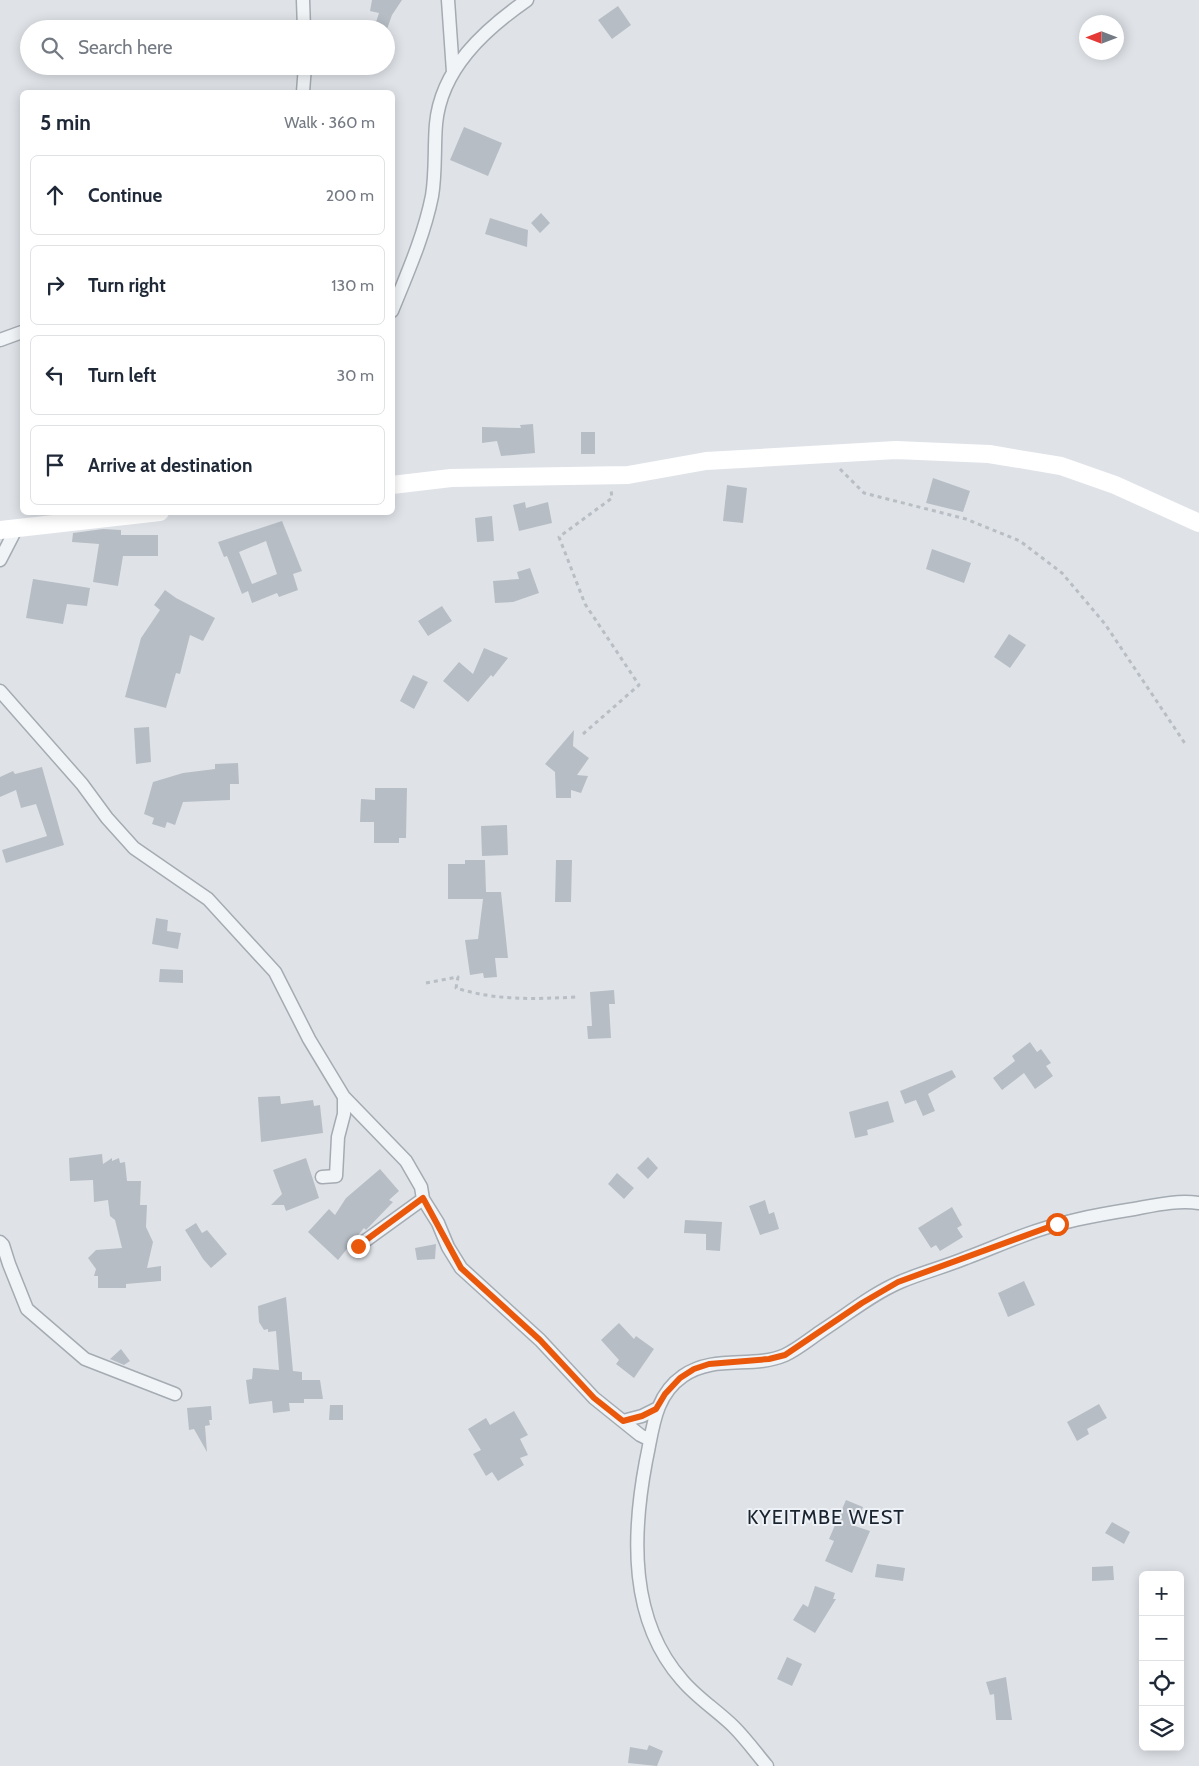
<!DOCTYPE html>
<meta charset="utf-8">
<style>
:root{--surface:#fff;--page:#f6f6f7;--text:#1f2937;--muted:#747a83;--line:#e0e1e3}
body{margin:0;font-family:Cabin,sans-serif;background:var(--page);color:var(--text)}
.controls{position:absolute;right:15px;bottom:15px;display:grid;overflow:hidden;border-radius:8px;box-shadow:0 2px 12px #0003}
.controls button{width:45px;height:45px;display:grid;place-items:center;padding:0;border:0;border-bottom:1px solid var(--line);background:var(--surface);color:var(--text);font:25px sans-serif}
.compass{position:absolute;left:1079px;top:15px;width:45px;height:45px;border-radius:50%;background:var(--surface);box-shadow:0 2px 12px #0003;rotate:270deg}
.stop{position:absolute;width:15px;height:15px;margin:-11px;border:4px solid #ea580c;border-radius:50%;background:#fff}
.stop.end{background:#ea580c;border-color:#fff;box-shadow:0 1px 5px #0008}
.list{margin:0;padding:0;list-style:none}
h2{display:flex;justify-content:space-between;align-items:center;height:65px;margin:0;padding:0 20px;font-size:21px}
h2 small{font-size:16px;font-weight:400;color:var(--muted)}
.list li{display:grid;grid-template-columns:32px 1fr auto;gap:15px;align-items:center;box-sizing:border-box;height:80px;margin:0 10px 10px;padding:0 10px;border:1px solid var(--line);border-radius:8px}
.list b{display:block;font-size:19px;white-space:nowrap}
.list em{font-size:16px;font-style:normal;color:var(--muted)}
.icon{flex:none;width:28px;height:28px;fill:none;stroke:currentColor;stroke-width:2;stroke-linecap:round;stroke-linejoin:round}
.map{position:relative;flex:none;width:1199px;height:1766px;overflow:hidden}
.search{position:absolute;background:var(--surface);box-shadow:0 2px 12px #0003;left:20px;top:20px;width:375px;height:55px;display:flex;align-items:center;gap:12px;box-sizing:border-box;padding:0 18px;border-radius:28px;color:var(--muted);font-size:19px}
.panel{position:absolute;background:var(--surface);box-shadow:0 2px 12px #0003;left:20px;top:90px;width:375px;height:425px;border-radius:8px}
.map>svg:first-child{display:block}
</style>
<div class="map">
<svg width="1199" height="1766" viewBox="0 0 1199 1766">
<rect width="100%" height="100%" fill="#dfe3e8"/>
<path fill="#b6bdc5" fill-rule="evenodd" d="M372 0H402L392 15 386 32V29L374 28 379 13 370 11Z
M618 6 631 25 612 39 598 20Z
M464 127 502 143 488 176 450 160Z
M541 213 550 223 540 233 531 223Z
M490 218 528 230 527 247 485 234Z
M533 424 535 453 501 456 497 441 482 443V427L521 428 520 425Z
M581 432H595V454H581Z
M933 478 970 491 963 512 926 503Z
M727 485 747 488 743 523 723 521Z
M525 502 526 508 548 502 552 523 519 531 513 505Z
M492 516 494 541 477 542 475 518Z
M282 521 302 571 293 574 298 590 279 597 277 593 252 603 248 591 242 594 227 556 224 557 218 542ZM266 541 277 574 252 584 239 552Z
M103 529 121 530V535H158V556H123L118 586 93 582 99 544 72 542 73 533Z
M932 549 971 563 964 583 926 569Z
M530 568 539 593 513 602 495 603 493 581 519 579 517 572Z
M33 579 90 588 87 606 67 604 63 624 26 618Z
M165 590 176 598 215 618 203 641 190 635 180 674 176 673 166 708 125 697 141 638 160 610 154 605Z
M442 606 452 621 428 636 418 621Z
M1009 634 1026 645 1010 668 994 657Z
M484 648 508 658 493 677 491 675 468 702 443 681 459 662 473 674Z
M413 675 428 682 414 709 400 701Z
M149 727 151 762 136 764 134 728Z
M574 730 573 746 589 758 577 775 588 776 581 793 571 790V798H556L555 772 545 764Z
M238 763 239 784H230V800L183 802 175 825 167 822 165 828 152 824 154 818 144 814 153 782 183 773 215 769V764Z
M42 767 64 845 6 863 2 850 47 836 36 804 21 808 16 790 0 797V777L13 771 15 774Z
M375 788H407L406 838H399V843H374V822H360L361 799 375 800Z
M507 825 508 855 482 856 481 826Z
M465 860H485L486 892H501L508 958H495L497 977 484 978 483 973 470 975 465 940 478 939 483 899H448V864H465Z
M556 860H572L571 902H555Z
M156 918 168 920 167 931 181 933 178 949 152 944Z
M160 969 183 970V983L159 982Z
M614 990 615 1004H609L611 1038 588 1039 587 1026H592L590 992Z
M1030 1042 1037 1052 1041 1049 1051 1063 1046 1066 1053 1076 1035 1089 1024 1073 1002 1090 993 1078 1015 1061 1012 1056Z
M952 1070 956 1077 928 1094 935 1111 923 1116 916 1100 905 1104 900 1091Z
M280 1096 281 1104 313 1100 314 1106 320 1105 323 1133 261 1142 258 1097Z
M888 1101 894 1122 867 1130 868 1135 855 1138 849 1112Z
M102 1154 103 1164 112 1158V1161L119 1158 120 1163 125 1162 127 1181H141L140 1205H147L146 1227 153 1242 147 1268 161 1266V1281L126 1284V1288H98V1276H94L96 1269 88 1258 96 1250 122 1248 115 1220 110 1216 108 1200 94 1202 93 1180 70 1181 69 1158Z
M648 1157 658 1168 648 1179 637 1168Z
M306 1158 319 1198 286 1211 284 1205H271L282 1194 273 1170Z
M380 1169 399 1191 389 1200 393 1202 366 1230 364 1228 338 1260 308 1232 329 1209 335 1215 346 1198Z
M617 1173 634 1188 624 1199 608 1184Z
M765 1200 769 1214 774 1212 779 1229 760 1235 749 1206Z
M952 1207 962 1225 957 1228 963 1237 940 1251 936 1245 931 1248 918 1228Z
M685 1220 722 1222 720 1251 706 1250V1234L684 1233Z
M196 1223 202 1233 207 1230 227 1254 211 1268 203 1259 185 1230Z
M436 1244 435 1259 417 1260 415 1248Z
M1024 1281 1035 1305 1008 1317 998 1293Z
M286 1297 293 1371 302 1372V1380H320L323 1399H304V1403H289L290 1411 273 1413 272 1401 249 1404 246 1380 252 1379 253 1368 279 1370 276 1331 268 1332V1329L264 1330 259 1322 258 1306Z
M619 1323 634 1339 636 1336 654 1349 634 1378 616 1364 619 1360 601 1340Z
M121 1349 130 1361 124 1365 110 1359Z
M1099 1404 1107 1418 1087 1429 1089 1434 1077 1441 1067 1422Z
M330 1405H343V1420H329Z
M211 1406 212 1420H209L210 1425 205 1426 207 1452 194 1429 189 1430 187 1408Z
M514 1411 528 1435 520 1439 528 1455 520 1458 524 1465 498 1481 492 1472 486 1476 473 1454 481 1450 468 1429 486 1418 490 1425Z
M846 1500 863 1507 855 1526 870 1531 852 1573 825 1561 834 1541 829 1539Z
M1112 1522 1130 1532 1124 1544 1105 1533Z
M877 1564 905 1568 903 1581 875 1577Z
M1113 1566 1114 1580 1092 1581V1567Z
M815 1586 835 1593 833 1599H836L815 1633 793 1620 803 1604 808 1607Z
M787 1657 802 1664 792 1686 777 1679Z
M1006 1677 1012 1720H996L994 1694 990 1695 986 1682Z
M649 1745 663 1751 657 1766 628 1763 630 1747 647 1750Z"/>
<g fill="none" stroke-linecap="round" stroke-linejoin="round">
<g stroke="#a4abb2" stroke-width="15">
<path id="street" d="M303 0 304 29
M448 0 453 72
M303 92 305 66
M392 311C407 274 424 236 432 196 436 172 434 148 436 124 441 69 484 30 527 0
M0 340 22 332
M0 560 16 529
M0 691 82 784 107 818 134 848 208 899 275 972 309 1039 344 1097 406 1161 421 1187 423 1199 438 1223 448 1247 461 1268 540 1340 594 1398 640 1435 650 1440
M322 1177 336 1176 338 1137 344 1114V1097
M0 1242 3 1245 9 1264 27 1309 85 1359 175 1394
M358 1246 423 1199
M623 1421 642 1416 656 1409
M767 1766C756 1753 746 1739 734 1727 718 1711 697 1698 682 1680 629 1620 632 1535 646 1461 653 1429 654 1396 683 1376 714 1354 753 1369 785 1355 798 1349 811 1338 823 1330 848 1314 872 1294 900 1282 921 1273 944 1267 966 1258 985 1251 1003 1243 1022 1236 1058 1222 1096 1215 1134 1209 1156 1205 1177 1200 1199 1203"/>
</g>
<path stroke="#b8bec4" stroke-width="3" stroke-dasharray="4 4" stroke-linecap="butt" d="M840 469 864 493 966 519 1020 541 1062 573 1105 624 1186 745
M583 734 639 685 585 604 559 537 612 498 611 490
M426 983 458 977 456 988C498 1001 534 999 577 997"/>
<use href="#street" stroke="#f1f4f7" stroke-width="12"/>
<path stroke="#fff" stroke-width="18" d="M392 485 451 478 628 475 706 461 896 450 989 454 1061 466 1115 485 1199 523
M0 530 160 512"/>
</g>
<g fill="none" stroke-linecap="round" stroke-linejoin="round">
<path stroke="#ea580c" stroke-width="6" d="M358 1246 423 1198 461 1268 540 1340 594 1398 623 1421 642 1416 656 1409 665 1394 680 1378 694 1369 709 1364 769 1359 785 1355 862 1303 898 1282 1057 1224"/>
</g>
<g text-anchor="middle" stroke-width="4" stroke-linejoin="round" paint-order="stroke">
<g font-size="20" letter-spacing="1" fill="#1a2430" stroke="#eef2f6">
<text x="826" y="1524">KYEITMBE WEST</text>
</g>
</g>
</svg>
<div class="controls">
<button>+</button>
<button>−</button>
<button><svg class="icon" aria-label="locate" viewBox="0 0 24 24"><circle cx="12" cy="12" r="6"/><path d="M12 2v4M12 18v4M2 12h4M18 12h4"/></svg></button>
<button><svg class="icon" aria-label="layers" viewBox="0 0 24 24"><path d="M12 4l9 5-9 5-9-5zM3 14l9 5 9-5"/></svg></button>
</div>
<svg class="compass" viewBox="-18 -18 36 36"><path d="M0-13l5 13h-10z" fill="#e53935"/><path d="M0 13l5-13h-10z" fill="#747a83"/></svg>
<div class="stop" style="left:1057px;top:1224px"></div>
<div class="stop end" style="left:358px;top:1246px"></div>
<div class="search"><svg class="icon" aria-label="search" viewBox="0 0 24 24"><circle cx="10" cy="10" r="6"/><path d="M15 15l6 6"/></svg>Search here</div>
<section class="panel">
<h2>5 min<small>Walk · 360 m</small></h2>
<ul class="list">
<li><svg class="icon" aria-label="ahead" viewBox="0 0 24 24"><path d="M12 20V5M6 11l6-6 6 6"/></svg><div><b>Continue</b></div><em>200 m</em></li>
<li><svg class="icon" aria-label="right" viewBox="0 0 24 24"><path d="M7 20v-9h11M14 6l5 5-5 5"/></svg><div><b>Turn right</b></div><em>130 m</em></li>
<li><svg class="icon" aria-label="left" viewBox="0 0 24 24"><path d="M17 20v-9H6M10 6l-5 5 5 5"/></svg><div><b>Turn left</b></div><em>30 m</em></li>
<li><svg class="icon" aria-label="arrive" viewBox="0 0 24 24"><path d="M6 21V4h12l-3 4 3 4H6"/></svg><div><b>Arrive at destination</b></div></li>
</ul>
</section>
</div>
